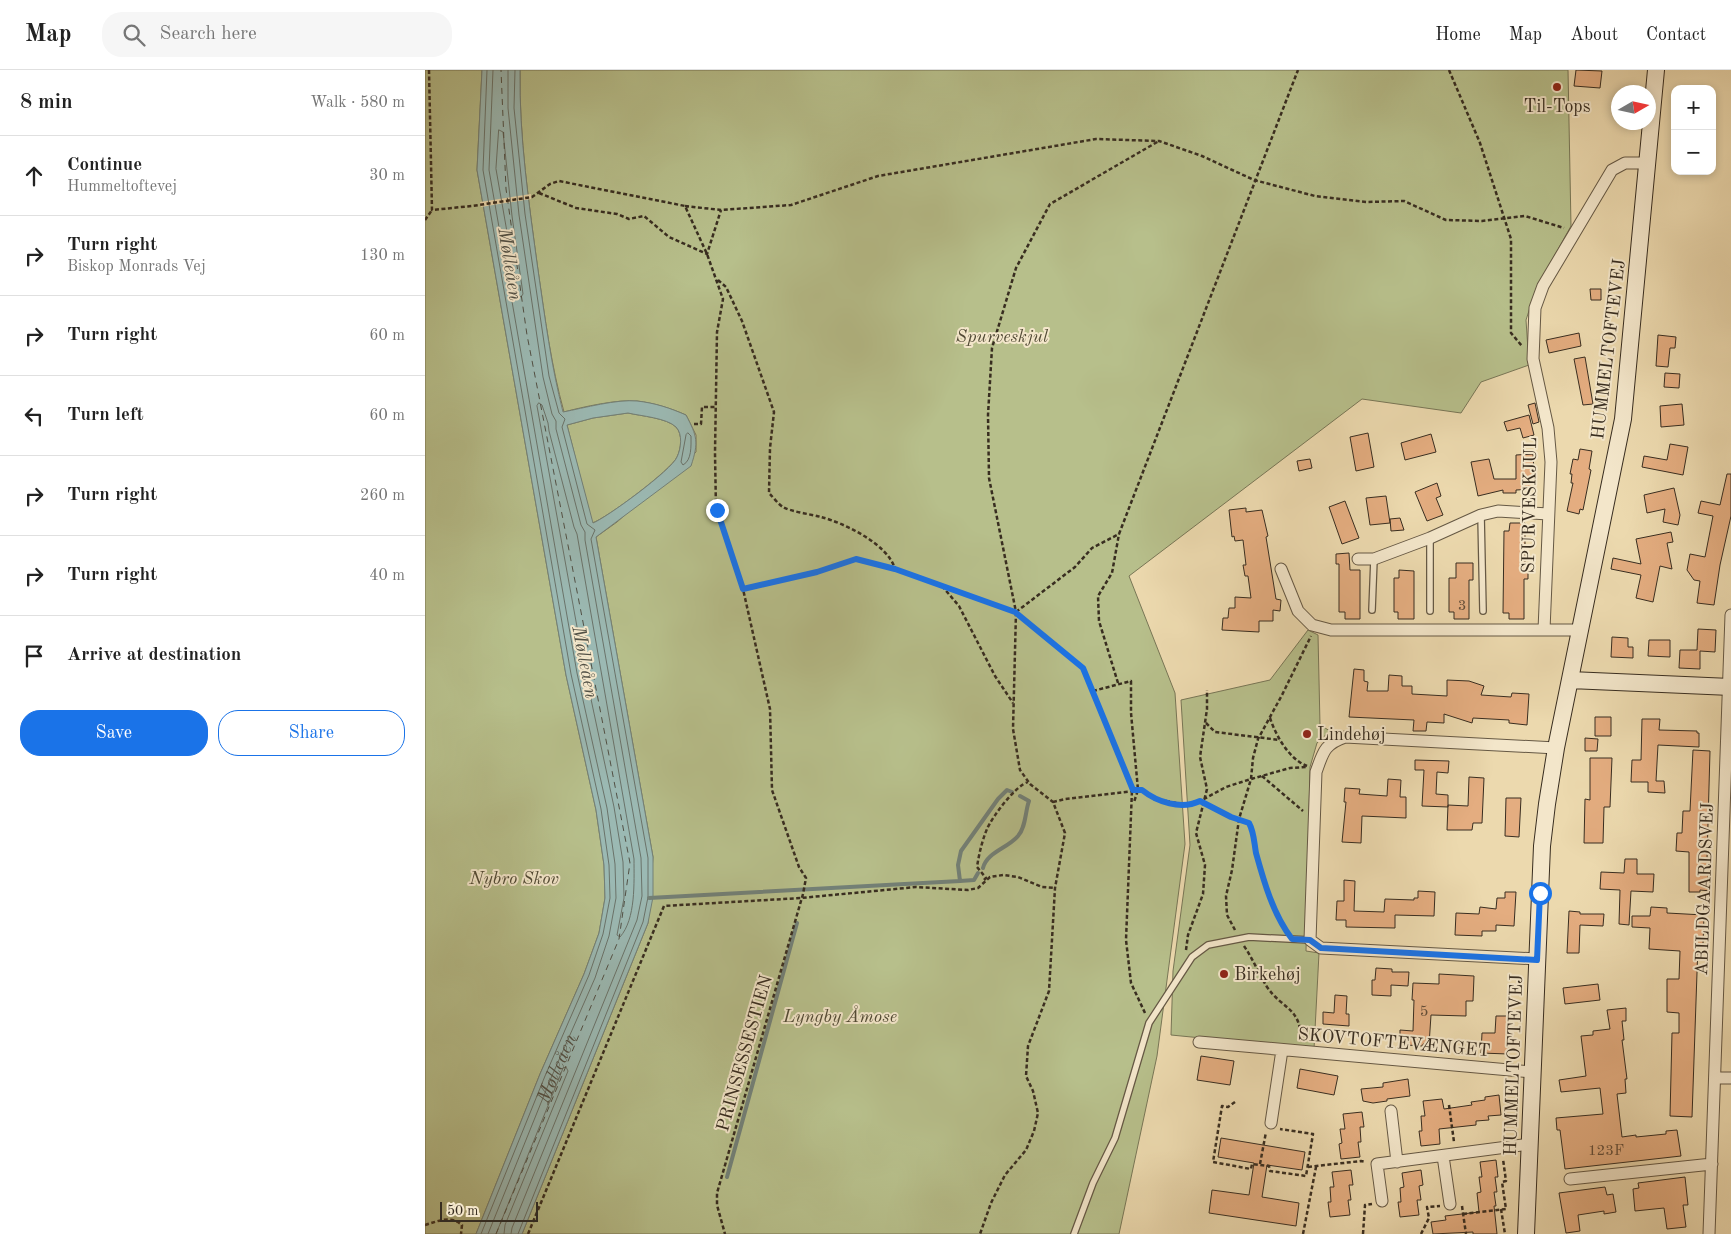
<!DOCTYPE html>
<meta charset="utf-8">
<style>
:root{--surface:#fff;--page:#f6f6f6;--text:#222;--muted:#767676;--line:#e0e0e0;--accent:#1a73e8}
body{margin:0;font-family:"Old Standard TT",serif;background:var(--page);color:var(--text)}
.controls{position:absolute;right:15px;top:15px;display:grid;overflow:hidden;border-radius:10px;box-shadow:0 2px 8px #0003}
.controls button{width:45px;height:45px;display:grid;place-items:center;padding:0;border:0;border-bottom:1px solid var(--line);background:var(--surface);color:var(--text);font:25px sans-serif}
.compass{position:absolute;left:1186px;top:15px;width:45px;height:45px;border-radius:50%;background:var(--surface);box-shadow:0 2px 8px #0003;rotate:81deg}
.scale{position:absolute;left:15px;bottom:12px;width:98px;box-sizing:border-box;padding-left:5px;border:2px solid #382d20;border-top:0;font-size:14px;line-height:18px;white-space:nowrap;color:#382d20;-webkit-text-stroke:4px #f3e6ca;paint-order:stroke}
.stop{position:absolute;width:15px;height:15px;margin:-11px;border:4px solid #1a73e8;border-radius:50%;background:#fff}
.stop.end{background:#1a73e8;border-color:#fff;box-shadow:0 1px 5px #0008}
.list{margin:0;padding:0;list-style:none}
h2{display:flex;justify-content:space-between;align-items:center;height:65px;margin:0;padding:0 20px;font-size:21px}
h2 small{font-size:16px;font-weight:400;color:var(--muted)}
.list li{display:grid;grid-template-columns:32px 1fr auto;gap:15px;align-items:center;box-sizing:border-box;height:80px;padding:0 20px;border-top:1px solid var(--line)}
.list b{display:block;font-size:19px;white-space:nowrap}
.list p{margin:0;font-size:16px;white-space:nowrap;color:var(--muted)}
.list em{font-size:16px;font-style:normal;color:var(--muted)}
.actions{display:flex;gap:10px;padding:15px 20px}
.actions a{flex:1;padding:11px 0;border:1px solid var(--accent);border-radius:20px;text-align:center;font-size:18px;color:var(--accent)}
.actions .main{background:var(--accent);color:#fff}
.icon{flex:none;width:28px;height:28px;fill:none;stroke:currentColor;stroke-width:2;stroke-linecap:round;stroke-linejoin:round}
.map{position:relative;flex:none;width:1306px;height:1164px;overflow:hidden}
header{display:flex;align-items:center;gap:30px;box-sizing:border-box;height:70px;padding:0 25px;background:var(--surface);border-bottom:1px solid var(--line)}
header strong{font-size:24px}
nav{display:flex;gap:28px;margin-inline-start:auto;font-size:18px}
.search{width:350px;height:45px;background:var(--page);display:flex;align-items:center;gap:12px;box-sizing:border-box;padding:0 18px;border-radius:20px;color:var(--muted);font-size:19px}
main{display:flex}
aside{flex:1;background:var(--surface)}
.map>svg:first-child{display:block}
</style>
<header>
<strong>Map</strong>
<div class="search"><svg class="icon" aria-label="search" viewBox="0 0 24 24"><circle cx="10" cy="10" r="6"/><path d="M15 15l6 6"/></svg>Search here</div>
<nav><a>Home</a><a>Map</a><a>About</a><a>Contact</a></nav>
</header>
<main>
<aside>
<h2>8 min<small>Walk · 580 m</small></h2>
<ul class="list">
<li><svg class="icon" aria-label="ahead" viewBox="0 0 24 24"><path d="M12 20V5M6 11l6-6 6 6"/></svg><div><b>Continue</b><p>Hummeltoftevej</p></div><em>30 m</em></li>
<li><svg class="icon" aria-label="right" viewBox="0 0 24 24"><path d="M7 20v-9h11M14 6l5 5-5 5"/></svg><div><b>Turn right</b><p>Biskop Monrads Vej</p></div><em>130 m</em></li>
<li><svg class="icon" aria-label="right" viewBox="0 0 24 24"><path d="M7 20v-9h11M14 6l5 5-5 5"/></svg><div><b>Turn right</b></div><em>60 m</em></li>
<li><svg class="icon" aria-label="left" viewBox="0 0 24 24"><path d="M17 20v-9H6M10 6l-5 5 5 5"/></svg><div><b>Turn left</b></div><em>60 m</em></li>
<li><svg class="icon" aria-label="right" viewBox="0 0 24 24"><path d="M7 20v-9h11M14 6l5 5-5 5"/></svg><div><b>Turn right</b></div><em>260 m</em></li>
<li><svg class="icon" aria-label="right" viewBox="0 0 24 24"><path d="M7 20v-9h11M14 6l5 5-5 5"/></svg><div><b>Turn right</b></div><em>40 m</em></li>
<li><svg class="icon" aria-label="arrive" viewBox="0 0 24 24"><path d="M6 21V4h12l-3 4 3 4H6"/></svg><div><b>Arrive at destination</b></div></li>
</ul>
<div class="actions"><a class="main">Save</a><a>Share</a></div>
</aside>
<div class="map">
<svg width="1306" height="1164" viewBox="0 0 1306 1164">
<rect width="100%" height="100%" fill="#ecd9ae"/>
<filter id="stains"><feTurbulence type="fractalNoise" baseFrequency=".004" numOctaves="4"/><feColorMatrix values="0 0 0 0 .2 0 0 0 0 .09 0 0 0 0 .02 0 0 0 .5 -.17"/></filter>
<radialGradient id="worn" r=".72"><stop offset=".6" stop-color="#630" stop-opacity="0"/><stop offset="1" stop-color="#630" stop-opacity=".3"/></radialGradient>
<path fill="#b7bf8b" stroke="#787656" d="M0 0H57L52 100 141 605 171 740 179 795 180 828 174 863 159 904 115 1004 51 1164H0Z
M95 0H1143L1146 156 1111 219 1101 250 1104 295 1056 312 1036 343 937 329 704 506 750 623 760 774 732 986 694 1164H97L223 853 228 787 171 467 192 452 271 382V365L261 345C245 338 229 333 212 331 194 329 157 337 139 342 126 295 120 248 113 200 104 134 94 67 95 0Z
M203 343C216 346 242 348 251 357 258 364 256 379 252 387 247 399 181 449 167 453L142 355 168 348Z
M883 560 893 565 895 655 905 661 892 673 885 697 881 881 894 883 889 979 746 965 748 901 765 775 756 630 845 610Z"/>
<path fill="#9bb9b3" stroke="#738178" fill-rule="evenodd" d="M57 0H95C94 67 104 134 113 200 120 248 126 295 138 342 159 338 192 329 212 331 230 333 245 338 261 345 272 366 274 372 266 396L171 467 228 787V827L223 853 97 1164H51L115 1004 159 904 174 863 180 828 179 795 171 740 141 605 52 100ZM203 343C216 346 242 348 251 357 258 364 256 379 252 387 247 400 181 448 168 453L142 355 168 348Z"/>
<path fill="#ecd9ae" d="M106 124V129L56 137 55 132Z"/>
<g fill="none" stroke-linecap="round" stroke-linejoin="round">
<g stroke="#6a736a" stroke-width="1">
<path d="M83 0V38L94 145 118 307 127 344 131 351V359L156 455 160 462V470L216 788 217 826 212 850 87 1158 86 1164"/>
<path d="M90 0 89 38 100 144 124 306 134 343 140 349 137 357 162 454 170 460 166 469 223 788V827L218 852 93 1164"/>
<path d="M74 60 78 62 87 146 98 224 96 227 93 225 71 99Z"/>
<path d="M114 333 117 335 123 353 124 361 149 457 152 464 209 789C209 812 211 849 195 867L192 865 199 828 198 792 189 737 160 601 112 336Z"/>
<path d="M263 363 266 366C266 376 267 390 258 395L256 392 261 365Z"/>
<path d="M56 1164 120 1006 164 905 178 864 185 828 184 795 176 739 146 604 58 100 62 0"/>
<path id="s1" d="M63 1164 126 1008 170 908 184 866 191 828 190 794 182 738 152 603 64 100 68 0"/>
<path d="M71 1164 133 1011 138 998 141 997 143 1001 80 1155 79 1164"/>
</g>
<path stroke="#738178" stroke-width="4" d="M558 798C562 782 583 778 593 766 601 757 600 742 604 731L595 726
M535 811 533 795 536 781 573 729 582 720 587 722
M224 828 535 811 549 810 553 803
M302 1107 372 853"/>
<path stroke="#515045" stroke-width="1" stroke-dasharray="6 5" stroke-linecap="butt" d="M71 1164 194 869 205 793 102 265 81 119 76 0"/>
</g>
<path fill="#e4ad80" stroke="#382d20" d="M1151 0 1177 1 1175 18 1149 16Z
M1165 219H1176V230H1166Z
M1154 263 1156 276 1124 283 1121 270Z
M1233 265 1251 267 1250 278H1245L1243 297 1231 296Z
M1160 287 1168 334 1158 335 1149 289Z
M1240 303 1255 304 1254 318 1239 317Z
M1110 333 1114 352 1108 354 1103 335Z
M1257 334 1259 355 1236 357 1235 336Z
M1104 345 1109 365 1098 368 1095 358 1082 361 1079 352Z
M943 363 949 397 931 401 925 367Z
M1006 364 1011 382 980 390 976 373Z
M1245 374 1263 377 1258 405 1217 397 1219 386 1242 390Z
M1155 379 1167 381 1164 399 1166 400 1158 440 1155 439 1154 444 1142 441 1148 413H1146L1147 404H1145L1148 389 1153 390Z
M1108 384 1110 419 1091 420V423H1078V420L1053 426 1046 392 1064 389 1069 409H1091V385Z
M885 389 887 398 874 401 872 391Z
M1302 404H1306V446L1295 495 1289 535 1272 533 1275 511 1269 510 1262 500 1265 484 1280 487 1288 446 1273 443 1276 431 1295 435Z
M1012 413 1016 426 1011 428 1018 445 1002 451 990 422Z
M1249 418 1255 445 1253 455 1238 452 1240 439 1222 443 1219 425Z
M961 426 965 453 945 455 941 428Z
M920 431 934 468 917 474 904 437Z
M821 438V442L837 440 843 466 841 467 851 529 856 530 855 541 848 540V551H834V562L797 560 798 548H803L804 538H810V527L826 528 823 506H820L818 495H821L818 470 810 471 809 466 807 467 804 440Z
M975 448 979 460 966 461 965 449Z
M1085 453H1100V493H1103V509H1099V549H1084V543H1078L1079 461H1084Z
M1246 462 1248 472 1242 473 1247 499 1235 496 1228 532 1211 528 1216 505 1186 499 1188 488 1216 494 1211 469Z
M924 483 925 500H935V549H920V542H914V494H911V484Z
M1031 493H1048V510H1044V549H1029V542H1024V508H1031Z
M974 500 989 501V549H973V542H969V508H974Z
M1273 559 1291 560 1290 582 1275 581V599L1254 598 1255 580H1272Z
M1187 567 1203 568V577H1208V588L1186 587Z
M1224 570H1245V587L1223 586Z
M929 599 939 600V611L943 612 942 621H963L964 605 977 606V616H987V624L1022 626V610L1044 611 1059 616 1056 625 1086 627 1087 623 1104 624 1102 655 1084 653V650L1048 648 1047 653 1019 644V653L1002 652 1001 661H988L989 650 924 647Z
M1170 647H1186V666H1170Z
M1217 649H1235L1234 660 1272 661V663H1274V677L1233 675 1231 711H1239L1240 723 1223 722V712H1206L1207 690H1216Z
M1160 668 1173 669 1172 681H1160Z
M1268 680 1285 681 1282 789H1284L1283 810H1286V821L1275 820V822H1264V782L1251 781 1252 763H1257L1258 741H1265Z
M1165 688H1187L1185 737H1179L1178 773H1159L1160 729 1165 730Z
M990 690 1024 691 1023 703 1012 702 1011 724 1023 725V737L997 736 999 700H990Z
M1044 707 1059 708 1057 753H1048L1047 760H1022L1023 735 1043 736Z
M963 709 976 710 975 727H981V748L937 746 936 773 917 772 921 732H919L920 718 935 719 934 724 962 726Z
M1081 728H1096L1094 767 1080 766Z
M1200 789H1212V804H1229L1228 822 1206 821 1204 855 1194 854 1195 820 1175 819 1176 802 1199 803Z
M919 810 930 811 929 841 959 842 960 829 989 830V828H993V821L1010 822 1009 846 970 845V858L921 857V850H911L912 831H919Z
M1080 822H1091L1089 856 1071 855V861H1057V866L1030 865 1031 843 1054 844 1055 837 1071 839 1072 828H1080Z
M1226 837 1242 838V843L1279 845 1278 874H1273L1267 1047 1245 1046 1247 963H1254V943L1242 942V909H1254L1255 881 1224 879 1225 858 1207 857V846H1225Z
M1144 841 1155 842V844H1179L1178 856 1155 855 1154 883H1142Z
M951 898 967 899V902H984L983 916 966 915V926L947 925V910H950Z
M1014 904 1049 906 1048 931H1041V946L1006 945 1004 975 998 974V976L982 975V973H975V960L988 961 989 930H987L988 913 1014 914Z
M1173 914 1175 930 1140 934 1138 918Z
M910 925 922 926 921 944H924V956L898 954V942L909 943Z
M1201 938V951H1197L1199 970H1197L1202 1009H1200L1201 1023 1192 1024 1197 1067 1211 1065V1067L1241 1064V1061L1252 1060 1256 1086 1140 1099 1135 1060H1132L1131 1048 1178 1044 1175 1018 1136 1022 1134 1010 1161 1006 1156 966 1168 965V961L1185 959 1182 940Z
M1071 946H1085L1083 984 1056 983 1057 963H1070Z
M776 986 809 991 805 1015 772 1010Z
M875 999 913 1006 909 1025 872 1018Z
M983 1009 985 1026 962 1029V1031L948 1033 938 1031 936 1019 958 1017V1013Z
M1074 1025 1076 1045 1063 1046 1064 1050 1051 1051V1055L1014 1059 1015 1074 996 1076 994 1061H997L996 1046H1000L998 1031 1017 1029 1019 1039 1047 1035 1046 1032 1060 1030V1027Z
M937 1042 939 1057H935L936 1072H933L935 1087 916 1089 914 1074 917 1073 915 1059H920L918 1044Z
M796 1068 880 1082 877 1100 842 1095 837 1127 874 1133 871 1156 784 1143 787 1120 824 1125 829 1093 793 1087Z
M1071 1090 1073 1107H1070L1072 1122H1069L1071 1136H1069L1072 1164H1048V1162L1008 1164 1006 1152 1021 1150 1020 1146 1054 1142 1052 1123 1056 1122 1054 1107H1057L1055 1092Z
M926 1100 928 1115H924L926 1130H923L925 1145 905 1147 903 1132H906L905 1117H909L907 1102Z
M996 1100 998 1115 994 1116 996 1130H992L994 1145 975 1147 973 1132H976L975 1118 979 1117 977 1103Z
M1260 1107 1263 1135H1258L1261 1157 1242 1159 1239 1138 1210 1141 1208 1119 1214 1118 1213 1113Z
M1180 1117 1182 1125 1188 1124 1191 1142 1179 1144V1141L1153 1145 1155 1161 1141 1163 1134 1123Z"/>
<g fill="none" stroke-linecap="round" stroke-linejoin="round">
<g stroke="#655844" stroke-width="8">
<path id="lane" d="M1056 445 1058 541
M1005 468V541
M947 540 949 489
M649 1164 668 1113 690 1068 724 953 767 887 783 875 824 867 885 870"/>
</g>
<g stroke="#655844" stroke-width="13">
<path id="street" d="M933 489H949L1005 468 1056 445 1073 441 1123 444
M856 499 873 541 887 555 906 560H1154
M1119 560 1126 392 1123 358 1108 289 1110 238 1118 216 1187 100 1200 93H1222
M1112 889 896 878 885 870 891 702C898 683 899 674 920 667L1131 678
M774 972 1107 1002
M1290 1008H1306
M966 1041 972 1092
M846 1053 857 980
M1018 1086 1025 1134
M1145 1109 1287 1094
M957 1131 952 1094 1105 1074
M1284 1164 1306 545"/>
</g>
<g stroke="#382d20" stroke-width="18">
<path id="secondary" d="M1145 610 1306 617
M1101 1164 1117 776 1122 734 1131 678 1198 349 1231 0"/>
</g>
<path stroke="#382d20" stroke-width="2.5" stroke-dasharray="4 2.5" stroke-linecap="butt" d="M4 0 7 140 47 136 107 127 125 114 134 111 260 136 282 184 298 229 292 262 290 383 291 440 318 519 345 639 347 720 374 797 381 808 378 824 292 1123V1135L300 1164
M1024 0 1055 73 1086 169V263L1097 276
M114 123 151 138 192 144 204 149 219 146 244 167 282 184 296 140
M260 136 296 140 366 135 453 106 671 69 734 71 777 86 829 110 890 126 941 132 979 131 1021 150 1057 151 1100 146 1139 158
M0 150 7 140
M293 210 301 217 317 251 349 342 345 378 344 423C348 427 353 434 358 437 367 442 385 444 396 447 419 453 463 474 470 499
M269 354H276L277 337H291
M517 516 534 536 570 606 588 633
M318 519 392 502 431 489 470 499 591 542 588 659 595 700 605 714 628 732 640 763 630 818 624 921 603 976 601 1006 608 1021 613 1043 609 1061 601 1080 580 1105 566 1133 555 1164
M591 542 650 497 667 478 694 464 873 0
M693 613 674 551 673 526 687 503 694 464
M668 621 706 611V643L713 720 709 732
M845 648C851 666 864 689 882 696
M781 653 790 662 855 670
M837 706 878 741
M628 732 640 729 717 720 729 729 763 735 779 729 801 717 826 709 865 698 882 697
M778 732 806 747 823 753C829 762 829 773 832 783 838 810 847 837 861 860
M559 810 561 808 552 797C554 784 557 771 562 759 567 747 591 715 603 712
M810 860 802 845 801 826 807 800 814 749 826 709 828 688 833 669 857 625 886 566
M819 876C828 889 834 904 842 917 858 940 876 937 876 971
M761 880 763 865 778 824 780 795 771 763 782 719 775 687 782 639V620
M720 943 706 913 701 870 707 720 658 598 591 542 564 408 563 345 567 278 591 198 625 134 734 71
M810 1032 803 1037 797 1036 788 1092 826 1099 827 1094 844 1096 845 1101 881 1106 888 1064 855 1059
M1024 1035 1029 1072
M835 1094 841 1062
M883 1097 936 1091 941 1092
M1037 1136 1041 1164
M1076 1139 1080 1164
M1038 1144 1081 1139 1077 1112 1081 1111 1078 1089
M0 1155C14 1151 25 1145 37 1155L36 1164
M103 1164 239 836 376 828 491 817 543 820 553 818 565 807 578 805 593 807 617 817 630 818
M878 1164 891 1097
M938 1164 940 1135 947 1134
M996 1164 1004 1148 1002 1137 1015 1136"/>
<use href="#lane" stroke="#f3e6ca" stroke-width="5.5"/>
<use href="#street" stroke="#f3e6ca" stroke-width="11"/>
<use href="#secondary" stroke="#f3e6ca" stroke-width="16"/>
</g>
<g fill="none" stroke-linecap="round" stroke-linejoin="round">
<path stroke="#1a73e8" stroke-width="6" d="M292 440 318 519 392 502 431 489 470 499 590 542 658 598 708 720H717C732 732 756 740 775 731L806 747 824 753C829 762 829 772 831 783 839 812 848 844 867 869L885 870 896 878 1112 890 1115 823"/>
</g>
<g fill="#8f2418" stroke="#f3e6ca" stroke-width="2">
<circle cx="1132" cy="17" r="5"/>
<circle cx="882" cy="664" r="5"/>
<circle cx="799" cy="904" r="5"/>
</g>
<g text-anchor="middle" stroke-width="4" stroke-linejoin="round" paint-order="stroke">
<g font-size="15" fill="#634d38">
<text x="1037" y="540">3</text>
<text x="999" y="946">5</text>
<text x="1181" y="1085">123F</text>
</g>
<g font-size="18" fill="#382d20" stroke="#f3e6ca" text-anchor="start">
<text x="1132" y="42" text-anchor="middle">Til-Tops</text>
<text x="892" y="670">Lindehøj</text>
<text x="809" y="910">Birkehøj</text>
</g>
<g font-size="18" font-style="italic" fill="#514a35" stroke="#f3e6ca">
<text x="577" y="272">Spurveskjul</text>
<text x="89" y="814">Nybro Skov</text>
<text x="415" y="952">Lyngby Åmose</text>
</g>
<g font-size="18" fill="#382d20" stroke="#f3e6ca">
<text transform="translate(1183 279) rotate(-83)" y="6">HUMMELTOFTEVEJ</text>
<text transform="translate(1104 435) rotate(-89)" y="6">SPURVESKJUL</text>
<text transform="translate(1279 819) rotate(-88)" y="6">ABILDGAARDSVEJ</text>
<text transform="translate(969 972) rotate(5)" y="6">SKOVTOFTEVÆNGET</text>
<text transform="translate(319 983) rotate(-74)" y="6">PRINSESSESTIEN</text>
<text transform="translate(1088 995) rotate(-88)" y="6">HUMMELTOFTEVEJ</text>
</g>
<g font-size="19" font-style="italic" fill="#515045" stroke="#f3e6ca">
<text transform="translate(86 194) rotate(81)" y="7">Mølleåen</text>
<text transform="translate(161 592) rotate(79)" y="7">Mølleåen</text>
<text dy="7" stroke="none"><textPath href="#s1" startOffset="179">Mølleåen</textPath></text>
</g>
</g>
<rect width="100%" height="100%" filter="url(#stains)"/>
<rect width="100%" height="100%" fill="url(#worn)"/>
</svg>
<div class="controls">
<button>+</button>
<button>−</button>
</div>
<svg class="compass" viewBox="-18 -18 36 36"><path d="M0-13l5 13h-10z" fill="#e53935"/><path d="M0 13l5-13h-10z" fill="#767676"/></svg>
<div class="scale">50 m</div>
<div class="stop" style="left:1115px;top:823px"></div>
<div class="stop end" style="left:292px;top:440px"></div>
</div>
</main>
